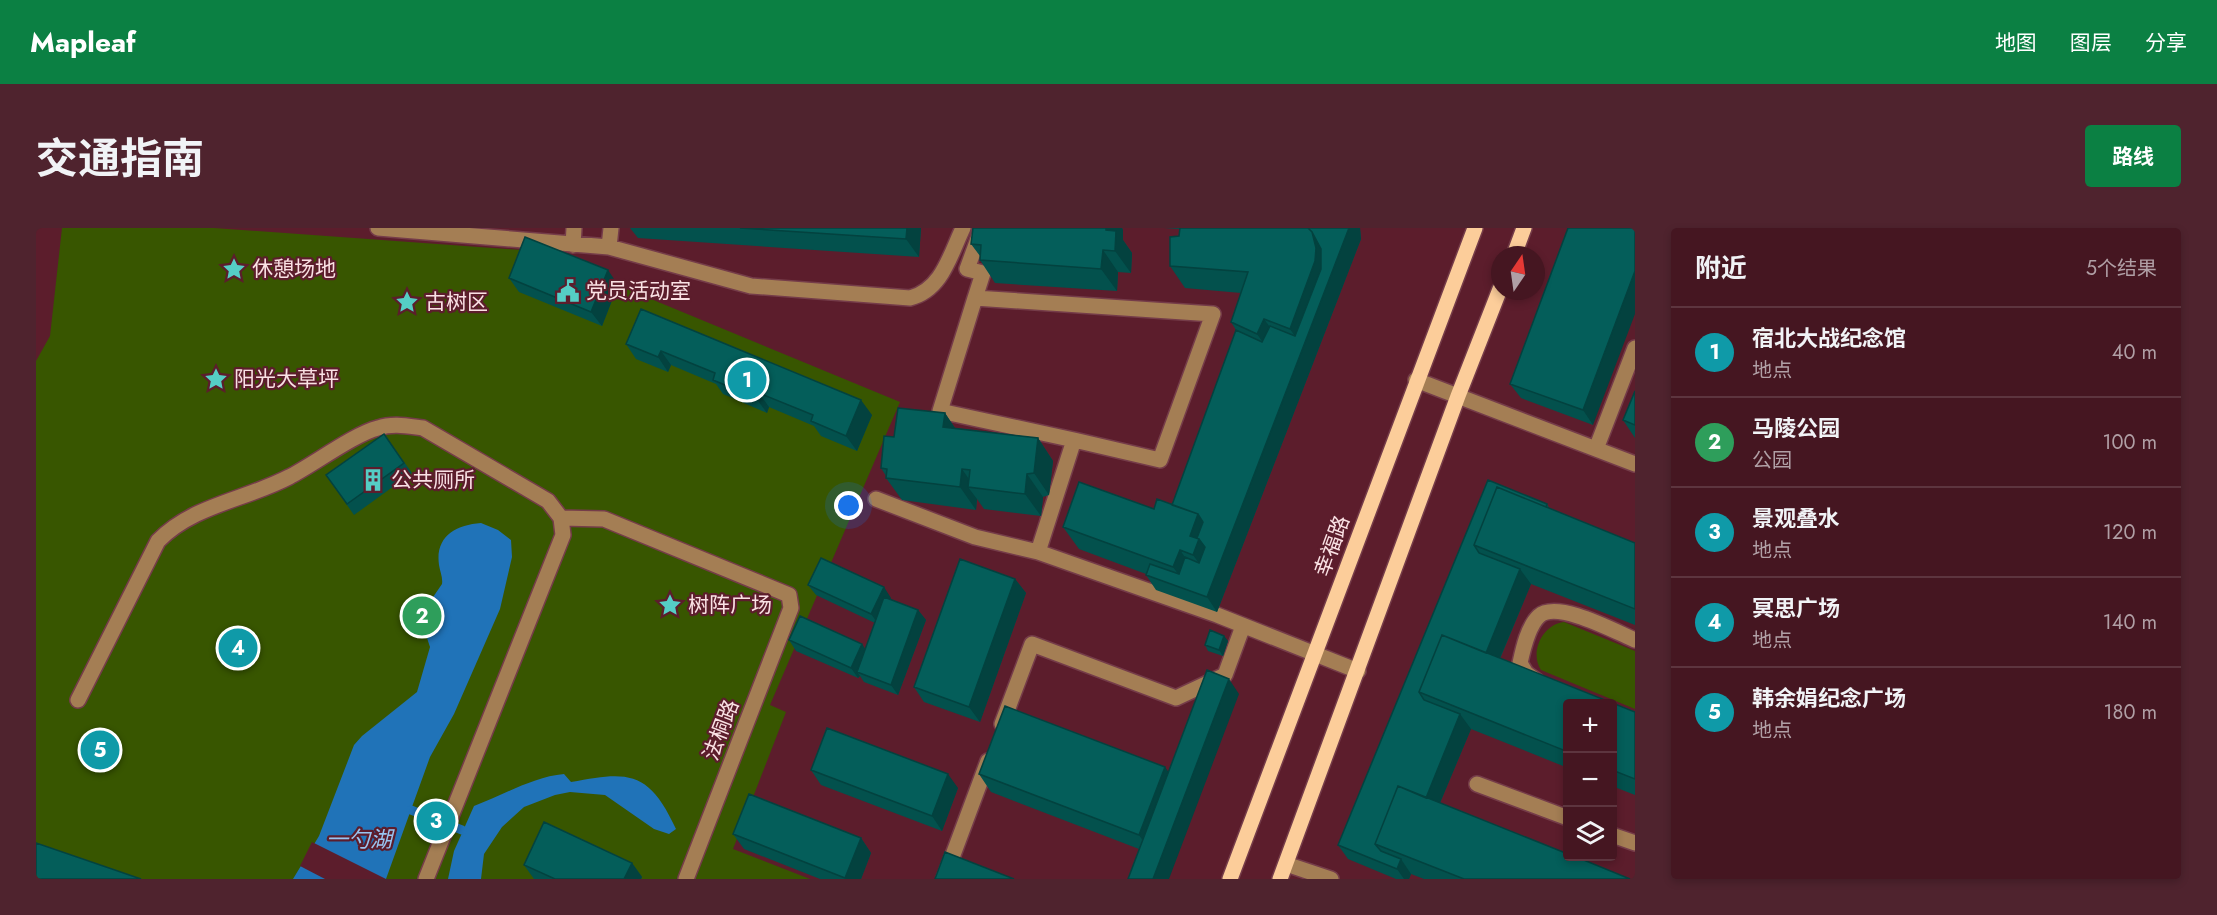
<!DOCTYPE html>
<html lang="zh">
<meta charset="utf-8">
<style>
:root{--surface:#451621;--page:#4f232e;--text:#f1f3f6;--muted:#b09fa5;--line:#5d353f;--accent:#0b8043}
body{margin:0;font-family:Jost,"Noto Sans SC",sans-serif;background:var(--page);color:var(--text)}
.controls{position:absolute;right:18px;bottom:18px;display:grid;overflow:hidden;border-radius:6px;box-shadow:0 3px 9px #0003}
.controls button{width:54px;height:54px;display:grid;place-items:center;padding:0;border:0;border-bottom:2px solid var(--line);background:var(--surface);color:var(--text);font:30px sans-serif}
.compass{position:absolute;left:1455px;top:18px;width:54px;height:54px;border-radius:50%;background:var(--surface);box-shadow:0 3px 9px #0003;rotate:13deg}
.you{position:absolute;left:813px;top:278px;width:21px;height:21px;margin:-15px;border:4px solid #fff;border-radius:50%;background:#1a73e8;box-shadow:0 0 0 9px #1a73e833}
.badge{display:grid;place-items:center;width:39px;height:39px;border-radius:50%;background:var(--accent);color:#fff;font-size:20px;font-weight:700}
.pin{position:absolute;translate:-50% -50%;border:3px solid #fff;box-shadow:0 2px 6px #0006}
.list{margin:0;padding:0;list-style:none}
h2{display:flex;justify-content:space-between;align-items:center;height:78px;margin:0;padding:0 24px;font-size:26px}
h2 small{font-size:20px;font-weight:400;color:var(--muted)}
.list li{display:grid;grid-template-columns:39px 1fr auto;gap:18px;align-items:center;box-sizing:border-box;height:90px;padding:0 24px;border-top:2px solid var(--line)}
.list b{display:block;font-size:22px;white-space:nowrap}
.list p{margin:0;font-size:20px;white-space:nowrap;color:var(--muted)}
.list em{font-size:20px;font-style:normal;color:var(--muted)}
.icon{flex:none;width:33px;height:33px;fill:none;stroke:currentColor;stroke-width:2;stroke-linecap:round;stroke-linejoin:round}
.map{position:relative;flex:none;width:1599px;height:651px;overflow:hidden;border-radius:6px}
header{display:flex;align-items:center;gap:36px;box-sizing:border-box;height:84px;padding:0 30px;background:var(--accent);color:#fff}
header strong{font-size:28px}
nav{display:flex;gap:33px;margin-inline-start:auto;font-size:21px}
.intro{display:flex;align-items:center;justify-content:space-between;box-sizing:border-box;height:144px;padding:0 36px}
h1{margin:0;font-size:42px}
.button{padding:15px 27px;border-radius:6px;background:var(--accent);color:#fff;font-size:21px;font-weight:700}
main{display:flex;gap:36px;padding:0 36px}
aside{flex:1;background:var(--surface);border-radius:6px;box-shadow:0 3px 9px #0003}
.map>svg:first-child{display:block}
</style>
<header>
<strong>Mapleaf</strong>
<nav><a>地图</a><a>图层</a><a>分享</a></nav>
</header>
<div class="intro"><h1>交通指南</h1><a class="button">路线</a></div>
<main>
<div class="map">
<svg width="1599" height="651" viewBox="0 0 1599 651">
<rect width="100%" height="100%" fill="#5c1d2c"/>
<path fill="#385600" d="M26 0H178L499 23 864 174 734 477 750 484 697 621 774 651H0V133L14 108Z
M1528 394 1599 423V481L1505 442C1493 424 1507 396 1528 394Z"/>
<path fill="#2073b8" d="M445 295 462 302 475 312 476 329 464 381 418 486 394 529 350 651H257L283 608 318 517 326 508 381 464 394 419 388 401 389 388 393 375 406 356C407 349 404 344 403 337 399 309 419 297 445 295Z
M528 546 535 554C592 543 613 542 640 601L633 606 618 601 569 567 534 564 519 567 488 579 466 599 448 626 445 651H412L418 623 438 578C468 567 496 549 528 546Z"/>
<path fill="#5c1d2c" d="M276 614 350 651H289L264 638Z"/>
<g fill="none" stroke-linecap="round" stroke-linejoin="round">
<path stroke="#2073b8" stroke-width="9" d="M375 582 426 602"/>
<g stroke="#753c49" stroke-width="18">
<path id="minor" d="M342 0 573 19 715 58 874 70C906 62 914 27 927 0
M537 17 538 0
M573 19 575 0
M939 70 947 45 931 41 946 0
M1380 152 1599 236
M1038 212 1124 232 1177 86 939 70 904 183 1038 212 1002 324 1181 387 1322 443
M1560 221 1599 120
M840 271 939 309 1002 324
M525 290 568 291 753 367 755 380 650 651
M1501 453 1490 445 1484 435C1487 421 1492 398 1503 388 1521 372 1578 403 1599 412
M42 472 122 313C157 277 209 272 253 249 277 237 318 206 342 200 357 195 371 198 387 200L512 273 525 290 527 307 390 651
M966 496 996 416 1140 470 1189 447 1207 398
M1441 556 1532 590
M1576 607 1599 615
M1250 636 1295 651
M908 651 952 533"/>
</g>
<g stroke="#753c49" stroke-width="18">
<path id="major" d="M1478 27 1488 0
M1194 651 1439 0
M1244 651 1422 168 1464 61"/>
</g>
<use href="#minor" stroke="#a47e54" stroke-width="15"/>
<use href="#major" stroke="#fccd9a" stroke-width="15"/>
</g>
<path fill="#03514d" d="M594 0H885L883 29 602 10Z
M937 0H1086L1087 2V12L1096 25 1095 45 1082 44 1081 63 959 55 944 32V28L935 16Z
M1128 0H1324L1325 11 1181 384 1120 362 1110 347V346L1043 321 1027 299 1136 277 1200 102 1195 94 1205 65 1149 60 1134 38 1143 8 1144 1Z
M1532 0 1557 197 1485 170 1474 156Z
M473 50 582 57 566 98 483 64Z
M605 81 836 187 821 223 785 208 778 198 733 179 731 185 687 166 680 156 635 137 632 144 600 131 590 116Z
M1599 163V210L1587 192Z
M909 185 919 200 1002 210 1017 233 1013 267 1007 269 1005 288 948 281 941 271 940 282 866 272 850 250V248L845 240 858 209Z
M348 206 376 245 318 287 290 247Z
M1452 252 1511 276 1514 281 1599 315V397L1495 356 1464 431 1599 484V567L1576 558V476H1532V540L1435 501 1404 575 1594 651H1388L1375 646 1373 651H1360L1312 631 1302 617Z
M979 351 990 365 944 494 888 474 878 459Z
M772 357 855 370 854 371 882 382 890 392 862 467 828 454 824 448 822 450 760 423 753 412 826 416 829 421 839 395 780 367Z
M1188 408 1192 413 1187 428 1172 423 1169 417Z
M1203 466 1103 621 955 564 943 546 1133 544Z
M775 542 922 560 906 603 785 557Z
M697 606 825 610 835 625 825 651H784L708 621Z
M596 635 606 649 605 651H498L488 637Z"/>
<path fill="#03423f" d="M871 0H885L883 29 870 11Z
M1070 0H1086L1087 2V12L1096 25 1095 45 1079 23Z
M1313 0H1324L1325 11 1181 384 1171 369 1267 120 1254 101 1276 4Z
M1067 22 1082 44 1081 63 1065 41Z
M572 42 582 57 566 98 555 84Z
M1599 43V86L1557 197 1547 182Z
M1228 91 1244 113 1237 129 1221 106Z
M625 123 635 137 632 144 622 129Z
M723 165 733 179 731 185 720 170Z
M825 172 836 187 821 223 810 208Z
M909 185 924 208 907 199Z
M1002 210 1017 233 1013 267 998 245Z
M926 241 939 260 932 259 941 271 940 282 924 259Z
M991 246 1007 269 1005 288 989 266Z
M1162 286 1178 309 1173 349 1157 327 1154 308Z
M1144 322 1159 344 1153 361 1137 339Z
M1484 341 1495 356 1458 444 1448 430Z
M979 351 990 365 944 494 933 479Z
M848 359 855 370 843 397 835 386Z
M882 382 890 392 862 467 855 457Z
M1188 408 1192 413 1187 428 1183 422Z
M826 416 833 427 821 444 824 448 822 450 815 440Z
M1193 451 1203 466 1133 651H1117Z
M1424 486 1435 501 1398 589 1388 574Z
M1129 539 1142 557 1116 626 1103 607Z
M912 546 922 560 906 603 896 588Z
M825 610 835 625 825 651H810L809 650Z
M1365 631 1375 646 1373 651H1368L1361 641Z
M596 635 606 649 605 651H588Z"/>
<path fill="#045e5a" stroke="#03423f" stroke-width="1.5" d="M704 0H871L870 11Z
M937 0H1070V2L1080 3 1079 23 1067 22 1065 41 944 32 945 17 935 16Z
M1144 0H1272L1276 4 1280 20 1279 33 1254 101 1228 91 1221 106 1195 94 1212 44 1134 38V9L1143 8Z
M1272 0H1313L1171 369 1110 347 1114 336 1143 346 1149 329 1163 335 1169 319 1163 311 1161 310 1167 294 1162 286 1136 277 1200 102 1226 114 1234 98 1259 108 1285 41V21L1276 4Z
M1532 0H1599V43L1547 182 1474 156Z
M489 9 572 42 555 84 473 50Z
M605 81 825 172 810 208 775 193 777 187 723 165 720 170 677 152 679 145 625 123 622 129 590 116Z
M1599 163V197L1587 192Z
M862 180 909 185 907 199 1002 210 998 245 991 246 989 266 932 259 934 242 926 241 924 259 850 250 851 241 845 240 848 208 858 209Z
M348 206 368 235 311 276 290 247Z
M1452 252 1511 276 1510 279 1461 259 1438 317 1443 325 1484 341 1450 425 1406 407 1383 464 1388 472 1424 486 1390 570 1362 558 1339 616 1345 623 1365 631 1361 641 1302 617Z
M1043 254 1118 281 1121 271 1162 286 1154 308 1163 311 1157 327 1144 322 1137 339 1027 299Z
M1461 259 1599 315V381L1438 317Z
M785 330 848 359 835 386 772 357Z
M924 331 979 351 933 479 878 459Z
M848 369 882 382 855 457 821 444Z
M764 388 826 416 815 440 753 412Z
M1174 402 1188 408 1183 422 1169 417Z
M1406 407 1599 484V551L1576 542V476H1532V524L1383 464Z
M1171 442 1193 451 1117 651H1092Z
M969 478 1129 539 1103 607 943 546Z
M791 500 912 546 896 588 775 542Z
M1362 558 1532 626V628H1538L1594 651H1428L1339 616Z
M713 566 825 610 809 650 697 606Z
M508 594 596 635 588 651H519L488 637Z
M0 615 105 651H0Z
M909 624 978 651H899Z"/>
<defs>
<g id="sight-bare" transform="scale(1.8)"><path d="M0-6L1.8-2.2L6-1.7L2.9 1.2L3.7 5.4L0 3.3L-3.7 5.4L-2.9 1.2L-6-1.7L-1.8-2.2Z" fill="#55cec5" stroke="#5c1d2c" stroke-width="2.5" paint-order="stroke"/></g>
<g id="civic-bare" transform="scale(1.8)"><path d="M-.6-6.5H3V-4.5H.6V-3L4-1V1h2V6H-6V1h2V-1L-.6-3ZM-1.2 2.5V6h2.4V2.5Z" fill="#55cec5" stroke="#5c1d2c" stroke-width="2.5" paint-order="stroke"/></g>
<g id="building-bare" transform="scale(1.8)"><path d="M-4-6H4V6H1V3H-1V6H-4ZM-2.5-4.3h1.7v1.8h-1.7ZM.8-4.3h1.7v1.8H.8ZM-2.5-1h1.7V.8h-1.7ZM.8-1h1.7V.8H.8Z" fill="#55cec5" stroke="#5c1d2c" stroke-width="2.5" paint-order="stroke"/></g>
</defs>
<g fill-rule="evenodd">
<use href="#sight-bare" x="198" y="41"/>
<use href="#civic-bare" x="532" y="63"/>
<use href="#sight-bare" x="371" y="74"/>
<use href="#sight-bare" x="180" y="151"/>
<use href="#building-bare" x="337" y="252"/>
<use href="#sight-bare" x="634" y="377"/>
</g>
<g text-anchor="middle" stroke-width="4.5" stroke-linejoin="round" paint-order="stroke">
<g font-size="21" fill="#fae1e4" stroke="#5c1d2c" text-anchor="start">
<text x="216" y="48">休憩场地</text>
<text x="550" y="70">党员活动室</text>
<text x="389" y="81">古树区</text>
<text x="198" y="158">阳光大草坪</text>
<text x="355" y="259">公共厕所</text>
<text x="652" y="384">树阵广场</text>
</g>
<g font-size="21" fill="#fae1e4" stroke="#5c1d2c">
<text transform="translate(1296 318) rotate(-70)" y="7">幸福路</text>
<text transform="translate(685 502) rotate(-69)" y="7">法桐路</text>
</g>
<g font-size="22" font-style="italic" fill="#99c5f1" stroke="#5c1d2c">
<text x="323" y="619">一勺湖</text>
</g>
</g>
</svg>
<div class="controls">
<button>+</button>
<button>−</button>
<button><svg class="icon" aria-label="layers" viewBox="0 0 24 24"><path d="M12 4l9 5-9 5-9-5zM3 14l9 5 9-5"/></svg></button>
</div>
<svg class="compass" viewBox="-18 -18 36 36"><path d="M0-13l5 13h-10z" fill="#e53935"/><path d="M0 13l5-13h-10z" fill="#b09fa5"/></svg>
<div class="you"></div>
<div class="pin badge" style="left:711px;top:152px;background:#0f9aa8">1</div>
<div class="pin badge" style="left:386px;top:388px;background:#2e9e5b">2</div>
<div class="pin badge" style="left:400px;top:593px;background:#0f9aa8">3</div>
<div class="pin badge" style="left:202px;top:420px;background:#0f9aa8">4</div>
<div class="pin badge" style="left:64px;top:522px;background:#0f9aa8">5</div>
</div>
<aside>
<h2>附近<small>5个结果</small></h2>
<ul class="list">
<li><span class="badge" style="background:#0f9aa8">1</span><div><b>宿北大战纪念馆</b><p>地点</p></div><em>40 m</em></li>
<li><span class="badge" style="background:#2e9e5b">2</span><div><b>马陵公园</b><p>公园</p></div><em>100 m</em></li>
<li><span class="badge" style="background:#0f9aa8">3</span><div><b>景观叠水</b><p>地点</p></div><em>120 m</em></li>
<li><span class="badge" style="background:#0f9aa8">4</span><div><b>冥思广场</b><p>地点</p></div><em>140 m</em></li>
<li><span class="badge" style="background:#0f9aa8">5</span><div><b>韩余娟纪念广场</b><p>地点</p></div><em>180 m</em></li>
</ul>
</aside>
</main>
